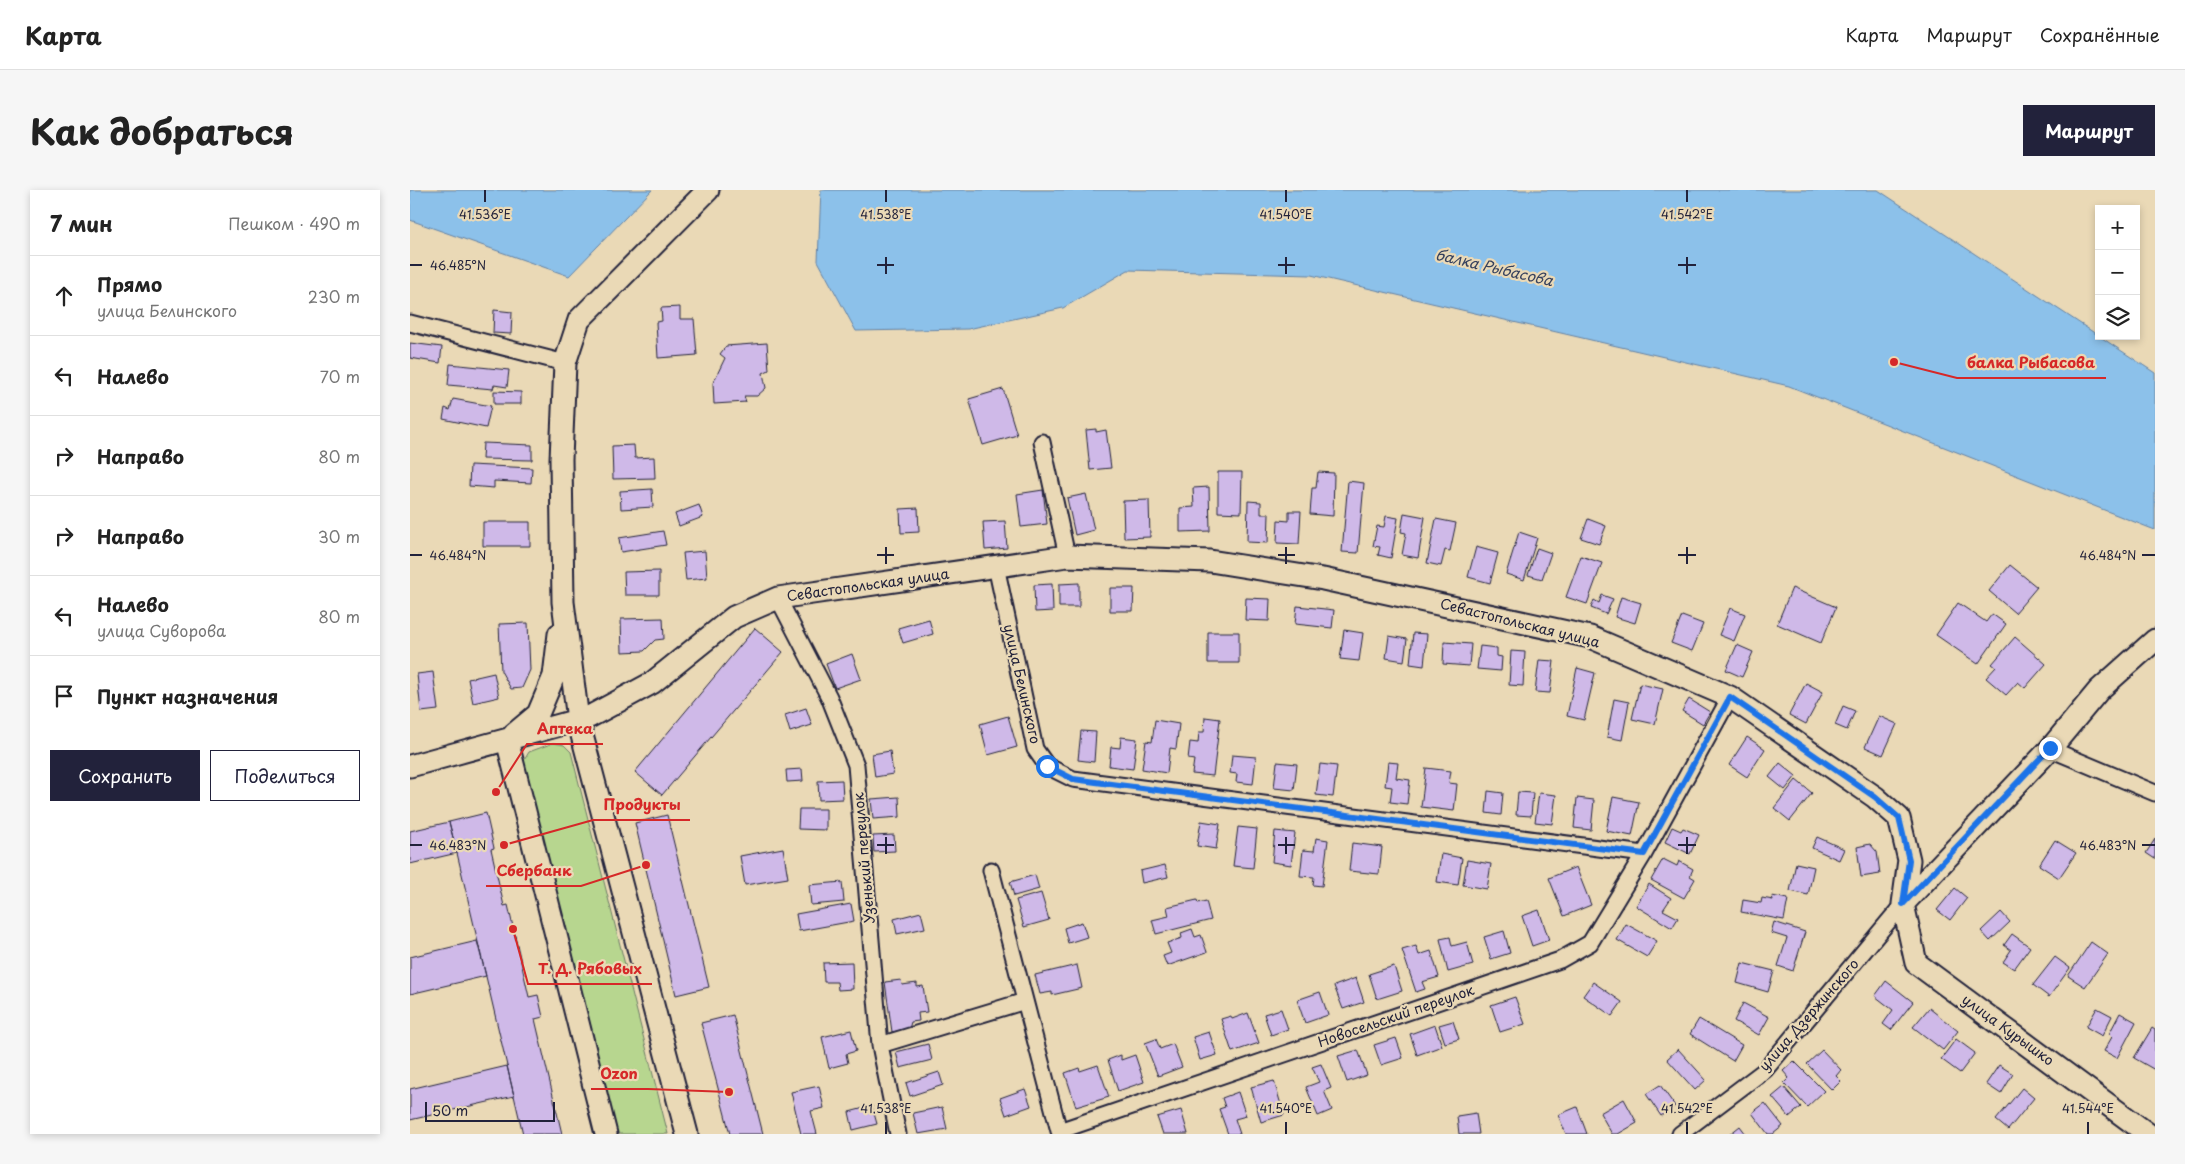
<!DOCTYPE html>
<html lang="ru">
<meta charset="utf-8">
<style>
:root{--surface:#fff;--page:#f6f6f6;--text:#222;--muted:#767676;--line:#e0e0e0;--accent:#22223b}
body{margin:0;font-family:"Playpen Sans",sans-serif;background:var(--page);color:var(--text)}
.controls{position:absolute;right:15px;top:15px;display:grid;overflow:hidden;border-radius:0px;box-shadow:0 2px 8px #0003}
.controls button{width:45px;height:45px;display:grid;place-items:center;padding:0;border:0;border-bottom:1px solid var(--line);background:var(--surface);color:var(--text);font:25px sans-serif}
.scale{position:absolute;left:15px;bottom:12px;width:130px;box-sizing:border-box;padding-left:5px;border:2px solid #22223b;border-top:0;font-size:14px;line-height:18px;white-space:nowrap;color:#22223b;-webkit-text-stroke:4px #ead9b6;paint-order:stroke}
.stop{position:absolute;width:15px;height:15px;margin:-11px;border:4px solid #1a73e8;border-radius:50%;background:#fff}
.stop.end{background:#1a73e8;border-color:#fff;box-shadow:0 1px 5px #0008}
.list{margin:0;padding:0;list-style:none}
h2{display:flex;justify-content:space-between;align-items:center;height:65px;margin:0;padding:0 20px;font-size:21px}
h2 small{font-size:16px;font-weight:400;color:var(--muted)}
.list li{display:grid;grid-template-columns:32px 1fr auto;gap:15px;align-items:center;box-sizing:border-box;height:80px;padding:0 20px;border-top:1px solid var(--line)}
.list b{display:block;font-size:19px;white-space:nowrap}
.list p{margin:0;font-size:16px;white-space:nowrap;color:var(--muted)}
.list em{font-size:16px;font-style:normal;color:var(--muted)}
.actions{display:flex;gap:10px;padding:15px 20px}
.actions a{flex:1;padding:11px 0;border:1px solid var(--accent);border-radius:0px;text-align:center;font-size:18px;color:var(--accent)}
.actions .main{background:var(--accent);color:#fff}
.icon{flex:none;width:28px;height:28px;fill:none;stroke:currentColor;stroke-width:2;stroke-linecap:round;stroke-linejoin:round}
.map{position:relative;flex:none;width:1745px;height:944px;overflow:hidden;border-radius:0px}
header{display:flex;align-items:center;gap:30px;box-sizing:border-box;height:70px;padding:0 25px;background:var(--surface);border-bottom:1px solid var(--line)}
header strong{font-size:24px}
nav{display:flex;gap:28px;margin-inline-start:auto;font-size:18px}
.intro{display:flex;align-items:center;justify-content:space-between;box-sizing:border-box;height:120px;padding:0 30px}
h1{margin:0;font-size:35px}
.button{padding:12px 22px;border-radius:0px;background:var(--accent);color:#fff;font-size:18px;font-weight:700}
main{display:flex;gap:30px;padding:0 30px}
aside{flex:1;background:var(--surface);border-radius:0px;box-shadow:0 2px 8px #0003}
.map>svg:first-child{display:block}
</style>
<header>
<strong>Карта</strong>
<nav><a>Карта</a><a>Маршрут</a><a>Сохранённые</a></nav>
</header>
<div class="intro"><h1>Как добраться</h1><a class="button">Маршрут</a></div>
<main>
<aside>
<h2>7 мин<small>Пешком · 490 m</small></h2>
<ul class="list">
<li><svg class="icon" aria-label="ahead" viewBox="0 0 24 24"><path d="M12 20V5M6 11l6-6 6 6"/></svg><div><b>Прямо</b><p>улица Белинского</p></div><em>230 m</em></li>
<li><svg class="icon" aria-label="left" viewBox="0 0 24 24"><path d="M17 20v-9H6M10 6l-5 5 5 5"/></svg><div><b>Налево</b></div><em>70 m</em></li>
<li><svg class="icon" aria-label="right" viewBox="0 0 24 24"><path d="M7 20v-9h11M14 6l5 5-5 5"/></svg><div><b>Направо</b></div><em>80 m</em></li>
<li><svg class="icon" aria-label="right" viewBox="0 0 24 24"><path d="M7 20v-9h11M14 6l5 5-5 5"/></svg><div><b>Направо</b></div><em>30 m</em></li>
<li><svg class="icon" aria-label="left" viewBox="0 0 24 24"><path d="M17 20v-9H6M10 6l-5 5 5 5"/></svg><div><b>Налево</b><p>улица Суворова</p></div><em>80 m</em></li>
<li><svg class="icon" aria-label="arrive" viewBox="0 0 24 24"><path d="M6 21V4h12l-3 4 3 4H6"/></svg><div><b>Пункт назначения</b></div></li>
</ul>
<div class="actions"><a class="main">Сохранить</a><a>Поделиться</a></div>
</aside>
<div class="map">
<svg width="1745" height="944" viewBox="0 0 1745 944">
<rect width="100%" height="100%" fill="#ead9b6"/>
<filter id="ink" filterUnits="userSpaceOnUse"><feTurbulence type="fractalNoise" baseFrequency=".02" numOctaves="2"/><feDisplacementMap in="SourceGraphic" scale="10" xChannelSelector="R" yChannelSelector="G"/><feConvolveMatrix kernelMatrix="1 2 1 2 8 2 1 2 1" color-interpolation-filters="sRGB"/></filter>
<g filter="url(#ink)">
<path fill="#b7d68f" stroke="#6c7c65" d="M143 553 154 555 161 562 258 944H207L114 581 113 572 119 562Z"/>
<path fill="#8cc1ea" stroke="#6281a4" d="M0 0H242L159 86 0 30Z
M411 0H1468L1745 183V340L1379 196 901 85 718 80 653 118 558 139 446 141 408 71Z"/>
<path fill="#cfb9e8" stroke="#22223b" d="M270 117V129H284L287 165 248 168 246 132 252 131 251 118Z
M84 120 102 122 101 144 83 143Z
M0 153 32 157 30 173 0 168Z
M357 153 359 180 353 183 356 198 347 206H334L336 212 304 214 303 193 315 168 310 164 316 156Z
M40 174 99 180 97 197 84 195 83 199 38 195Z
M593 199 607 245 573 255 559 209Z
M84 201 111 202V214H84Z
M43 209 81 216 76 238 33 229 35 218 40 220Z
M686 239V242L696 240 701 278 680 280 676 240Z
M73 253 122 255V270L72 269Z
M224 255 225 268 244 267 245 288 203 289 202 256Z
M60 275 122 278 121 293 84 291V298L59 296Z
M808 282H832L831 323 808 322Z
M908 282 924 283 923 326 900 324 902 298H906Z
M938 291 954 293 948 363 932 362Z
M799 297 800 341 770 342V318L784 317 783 298Z
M242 299 243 317 211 319 210 301Z
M633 300 637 334 611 337 607 304Z
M676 304 684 340 665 345 657 308Z
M739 310 740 347 714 348 713 311Z
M838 311 851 312V324H859L858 353 837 352Z
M289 315 293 327 269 336 265 324Z
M508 318 509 342 491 343 490 319Z
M879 321H891L889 354 867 353 868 330 879 331Z
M994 323 1015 327 1008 368 992 365 996 343 991 342Z
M976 326 988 328 981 368 968 365 970 357 963 356 967 336 974 337Z
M1026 329 1046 333 1040 361 1035 360 1031 376 1017 373Z
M1178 329 1196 336 1189 354 1171 348Z
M595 331 597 358 575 360 573 332Z
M73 332H120V356H73Z
M253 341 256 355 211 362 209 348Z
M1109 342 1127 348 1114 390 1096 384Z
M1066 357 1088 363 1080 393 1058 387Z
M1127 358 1141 363 1132 389 1118 385Z
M295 361 297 388 276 390 273 363Z
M1171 366 1192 373 1177 414 1156 407Z
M1600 375 1627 397 1605 423 1579 401Z
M249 381V405H215L214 382Z
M669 393V417H649V394Z
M642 394 643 421 625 422 624 395Z
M700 398H724L723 421H700Z
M1382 398 1426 417 1411 453 1367 434Z
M1192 405 1203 409 1196 424 1181 418 1184 410 1189 413Z
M1211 407 1231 413 1225 433 1205 427Z
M836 408 860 409 859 431 835 430Z
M1548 413 1576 432 1582 424 1596 434 1568 474 1526 445Z
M887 416 924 420 922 438 885 434Z
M1320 418 1335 424 1324 451 1309 445Z
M1272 426 1293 434 1282 461 1261 453Z
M253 428 254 449 245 450 234 461 212 462 211 429Z
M519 429 523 444 493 453 488 438Z
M118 433 120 480 112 498 101 499 91 481 89 434Z
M345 438 373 462 252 605 225 582Z
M934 440 953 443 949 471 930 469Z
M798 442H829V473H798Z
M1003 443 1017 444 1014 476 1000 474Z
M979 446 997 449 994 471 976 468Z
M1605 447 1636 474 1615 498 1608 492 1596 505 1576 488 1586 477 1582 474Z
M1034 452 1061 454 1059 476 1033 474Z
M1327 455 1343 462 1332 487 1316 480Z
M1070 456 1087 458V466L1092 467 1091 481 1067 479Z
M1101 461 1115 462 1113 496 1099 495Z
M442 464 451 489 425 498 416 474Z
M1129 470 1144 471 1140 503 1125 502Z
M1167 478 1185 483 1174 530 1157 526Z
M23 482 28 520 11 522 7 484Z
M84 483 89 507 63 513 58 489Z
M1396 493 1413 502 1396 534 1379 525Z
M1230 494 1253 499 1245 534 1222 529Z
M1204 509 1219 512 1212 550 1197 547Z
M1279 509 1300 522 1293 534 1272 521Z
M1433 516 1445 521 1437 540 1425 535Z
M396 518 402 535 380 542 375 525Z
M598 526 607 557 578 565 570 534Z
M1469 526 1487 534 1473 565 1455 557Z
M795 527 810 529 803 586 782 584 784 570 778 569 780 552 788 553 789 542H794Z
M745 530 769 534 766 559 760 558 757 583 732 579 736 551 742 552Z
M671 541 686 542 684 572 668 570Z
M711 547 727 549 723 579 699 576 701 557 710 558Z
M1337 547 1355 559 1337 587 1319 575Z
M480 561 483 584 465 587 462 564Z
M822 565 846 567 843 594 826 592 827 584 820 583Z
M867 572 887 574 884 600 864 598Z
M978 572 988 573 986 588 1000 590 997 614 980 612 982 597 975 596Z
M1370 573 1386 586 1375 600 1359 587Z
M910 574 927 576 923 607 906 605Z
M1016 578 1041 581 1039 593 1047 594 1044 621 1011 617Z
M392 579 393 591 377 592 376 580Z
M432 590 433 609 409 610 408 591Z
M1386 590 1402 603 1380 631 1364 618Z
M1078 601 1093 603 1091 625 1076 623Z
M1108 602 1123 603 1121 626 1106 625Z
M1129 603 1146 605 1142 634 1125 632Z
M489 607 490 627 463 629 461 609Z
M1203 607 1229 612 1222 646 1196 641Z
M1167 608 1184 610 1181 640 1164 638Z
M389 619H416V640L388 639Z
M76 623 84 658 81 659 94 716 98 715 119 807 128 805 133 827 125 829 152 944H113L47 663 39 632Z
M257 625 299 797 266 805 225 633Z
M791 631 810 634 806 659 787 656Z
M39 632 47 663 0 674V641Z
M828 637 847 639 843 678 823 676Z
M1262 637 1271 641 1273 638 1289 645 1280 664 1255 652Z
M865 641 885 643 881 675 862 672Z
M484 645 485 661 464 662 463 646Z
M1407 647 1434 659 1429 670 1402 658Z
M906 648 918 650 912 696 903 695 904 687 890 686 893 660 904 661Z
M1745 649V669L1736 663Z
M1645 650 1666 663 1649 688 1629 675Z
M942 653 972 657 969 684 939 681Z
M1460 654 1467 662 1470 684 1451 687 1447 657Z
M373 658 378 688 335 695 330 666Z
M1031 664 1052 668 1048 695 1027 692Z
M1253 669 1267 676 1269 671 1283 679 1280 686 1285 689 1274 708 1241 690Z
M1057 670 1081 674 1077 699 1053 695Z
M1386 673 1404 677 1398 705 1380 701Z
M755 675 758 687 732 693 730 681Z
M1166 677 1181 715 1154 726 1139 688Z
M625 685 629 699 604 706 600 692Z
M432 692 434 712 401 715 399 695Z
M1239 694 1261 708 1253 720 1268 728 1262 738 1226 716Z
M1545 698 1557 708 1540 730 1527 720Z
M631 703 639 730 614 737 606 710Z
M1362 706 1378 709 1374 730 1331 722 1333 710 1351 713 1352 708 1363 710Z
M787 710 788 713 796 711 801 730 746 744 742 730 759 726 757 717Z
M441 714 444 731 389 741 386 724Z
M1129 720 1139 750 1122 756 1112 726Z
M511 722 515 738 487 744 484 729Z
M1591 722 1600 732 1580 751 1571 741Z
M672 732 677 747 658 753 654 738Z
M1364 732 1395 742 1383 781 1368 776 1377 748 1361 743Z
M1216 734 1247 751 1237 767 1207 750Z
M782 739 785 747 791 745 797 762 757 776 753 766 761 763 757 753 772 748 771 743Z
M1094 741 1100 763 1081 769 1074 747Z
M1602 744 1620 757 1604 779 1593 772 1601 760 1594 755Z
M1040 747 1042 756 1057 752 1063 775 1038 782 1030 749Z
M67 751 76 786 0 804V767Z
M1681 752 1698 764 1675 797 1658 786Z
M1006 756 1009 765 1021 761 1029 787 1012 792 1015 799 1006 802 992 760Z
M1645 767 1660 778 1639 807 1623 795Z
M442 772 443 799 428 800 427 792H414L413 773Z
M1332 773 1364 781 1358 802 1327 793Z
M667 775 672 798 642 805V802L630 804 625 785Z
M984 776 992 801 967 809 959 784Z
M946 788 954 812 933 819 924 796Z
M491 790 492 795 507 793V797L513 796 517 822 508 823 509 831 501 832 499 839 482 842 475 792Z
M1476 791 1503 812 1481 840 1473 834 1483 820 1465 806Z
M1183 792 1212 812 1202 826 1173 806Z
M910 802 918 825 895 833 887 810Z
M1105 807 1115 834 1090 842 1081 815Z
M1333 813 1359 827 1349 845 1324 831Z
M1519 818 1548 841 1533 860 1503 837Z
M1687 818 1702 826 1692 846 1676 837Z
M871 819 878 839 861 845 854 824Z
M838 823 849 853 822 862 811 829 821 826 822 829Z
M1710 823 1726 832 1707 868 1694 861 1702 847 1699 844Z
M323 825 353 944H320L291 833Z
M1289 829 1332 855 1323 871 1280 844Z
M1043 831 1049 849 1035 853 1029 835Z
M1025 835 1032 856 1007 865 1000 844Z
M1742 838 1745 840V880L1724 868Z
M441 840 446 861 436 864 438 873 419 878 412 847Z
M799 842 807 865 790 870 783 847Z
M986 848 993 868 971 875 964 855Z
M746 849 750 859 763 854 772 877 748 886 735 853Z
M1546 849 1565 863 1550 883 1531 869Z
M518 854 522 870 490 878 486 862Z
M1268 859 1296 890 1285 900 1257 869Z
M948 860 957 885 937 892 928 866Z
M1412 860 1431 880 1426 886 1431 891 1422 900 1397 874Z
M711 865V870L725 865 734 892 708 901 698 870Z
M1384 871 1414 901 1397 917 1374 893 1379 888 1373 881Z
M911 874 921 898 914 901 922 920 908 926 896 897 909 892 902 877Z
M688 875 699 907 666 917 655 883 669 878 670 881Z
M1589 875 1603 884 1591 904 1576 894Z
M97 876 104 906 0 930V899Z
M529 882 533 895 500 906 496 893Z
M864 891 874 925 851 932 841 897Z
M1250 895 1265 916 1251 926 1236 904Z
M409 896 414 918 401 921 407 944H391L381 902Z
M1374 897 1391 917 1379 927 1362 907Z
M1612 898 1624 908 1598 940 1586 930Z
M615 899 621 916 596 925 590 908Z
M828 902 836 926 825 929 830 944H818L809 919 815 917 812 908Z
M1214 909 1227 933 1208 944H1202L1190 923Z
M1355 913 1373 936 1363 944H1358L1342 923Z
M462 916 467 934 443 940 439 922Z
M532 917 537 939 508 944 503 923Z
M1167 917 1177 944H1156L1148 925Z
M771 920 778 944H753L747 927Z
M1066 923 1069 944H1049L1047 926Z
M1330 936 1336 944H1320Z"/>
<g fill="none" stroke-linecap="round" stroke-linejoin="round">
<g stroke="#22223b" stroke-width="19">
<path id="street" d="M0 133 155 173
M632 252 657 366
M586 376 625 559 637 576 663 589 1234 664
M368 408 419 507 446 575 470 855 488 944
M1640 559 1745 603
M581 680 649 941 1150 770 1180 753 1234 664 1320 507
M470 855 615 811
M1270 944 1355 880 1493 714"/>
</g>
<g stroke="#22223b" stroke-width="25">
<path id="secondary" d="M104 544 128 524 144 486 149 444
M97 550 196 944
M0 576 179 527 242 493 324 427 368 408 657 366 800 371 913 389 1180 447 1320 507 1465 607 1489 628 1499 670 1493 714 1506 773 1738 944
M1493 714 1640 559 1689 500 1745 450
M277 944 168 530 153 412 151 269 155 173 169 130 298 0"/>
</g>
<use href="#street" stroke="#ead9b6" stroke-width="15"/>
<use href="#secondary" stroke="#ead9b6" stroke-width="21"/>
</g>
</g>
<g fill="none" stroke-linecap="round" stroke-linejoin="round" filter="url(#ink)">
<path stroke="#1a73e8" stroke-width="6" d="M637 576 663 589 1234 664 1320 507 1465 607 1489 628 1499 670 1493 714 1640 558"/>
</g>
<path fill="none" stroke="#22223b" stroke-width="2" d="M75 0V12M476 0V12M876 0V12M1277 0V12M476 67V84M876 67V84M1277 67V84M0 75H12M467 75H484M868 75H885M1268 75H1286M476 357V374M876 357V374M1277 357V374M0 365H12M467 365H484M868 365H885M1268 365H1286M1732 365H1745M476 647V664M876 647V664M1277 647V664M0 655H12M467 655H484M868 655H885M1268 655H1286M1732 655H1745M476 932V944M876 932V944M1277 932V944M1678 932V944"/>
<g text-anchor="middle" stroke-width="4.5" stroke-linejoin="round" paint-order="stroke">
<g font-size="14" fill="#22223b" stroke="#ead9b6">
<text transform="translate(458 395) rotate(-8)" y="5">Севастопольская улица</text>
<text transform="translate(1110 433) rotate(14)" y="5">Севастопольская улица</text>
<text transform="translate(612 494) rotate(77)" y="5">улица Белинского</text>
<text transform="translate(454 668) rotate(-95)" y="5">Узенький переулок</text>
<text transform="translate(1399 825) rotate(-49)" y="5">улица Дзержинского</text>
<text transform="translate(986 826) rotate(-19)" y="5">Новосельский переулок</text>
<text transform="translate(1598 840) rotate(36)" y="5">улица Курышко</text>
</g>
<g font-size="15" font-style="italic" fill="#37425e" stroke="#ead9b6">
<text transform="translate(1084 78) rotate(13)" y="5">балка Рыбасова</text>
</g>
</g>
<g font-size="12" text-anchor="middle" fill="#22223b" stroke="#ead9b6" stroke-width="4.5" stroke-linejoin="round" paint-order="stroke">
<text x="75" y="29">41.536°E</text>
<text x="476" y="29">41.538°E</text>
<text x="876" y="29">41.540°E</text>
<text x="1277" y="29">41.542°E</text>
<text x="48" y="80">46.485°N</text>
<text x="48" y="370">46.484°N</text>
<text x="1698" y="370">46.484°N</text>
<text x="48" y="660">46.483°N</text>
<text x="1698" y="660">46.483°N</text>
<text x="476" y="923">41.538°E</text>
<text x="876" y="923">41.540°E</text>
<text x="1277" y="923">41.542°E</text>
<text x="1678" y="923">41.544°E</text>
</g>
<path fill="none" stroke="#d62828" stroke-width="2" d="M1484 172L1547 188H1696M86 602L117 554H193M94 655L183 630H280M236 675L171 696H76M103 739L118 794H242M319 902L238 899H181"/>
<g fill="#d62828" stroke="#ead9b6" stroke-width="2">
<circle cx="1484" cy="172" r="5"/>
<circle cx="86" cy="602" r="5"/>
<circle cx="94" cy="655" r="5"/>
<circle cx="236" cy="675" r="5"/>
<circle cx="103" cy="739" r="5"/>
<circle cx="319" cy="902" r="5"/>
</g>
<g font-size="15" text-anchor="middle" font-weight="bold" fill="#d62828" stroke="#ead9b6" stroke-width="4.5" stroke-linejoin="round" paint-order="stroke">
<text x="1621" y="178">балка Рыбасова</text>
<text x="155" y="544">Аптека</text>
<text x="232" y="620">Продукты</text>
<text x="124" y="686">Сбербанк</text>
<text x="180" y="784">Т. Д. Рябовых</text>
<text x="209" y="889">Ozon</text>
</g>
</svg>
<div class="controls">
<button>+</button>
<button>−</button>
<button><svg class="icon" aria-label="layers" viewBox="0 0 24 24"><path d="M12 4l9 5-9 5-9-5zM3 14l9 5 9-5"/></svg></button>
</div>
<div class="scale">50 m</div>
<div class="stop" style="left:637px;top:576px"></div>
<div class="stop end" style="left:1640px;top:558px"></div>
</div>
</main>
